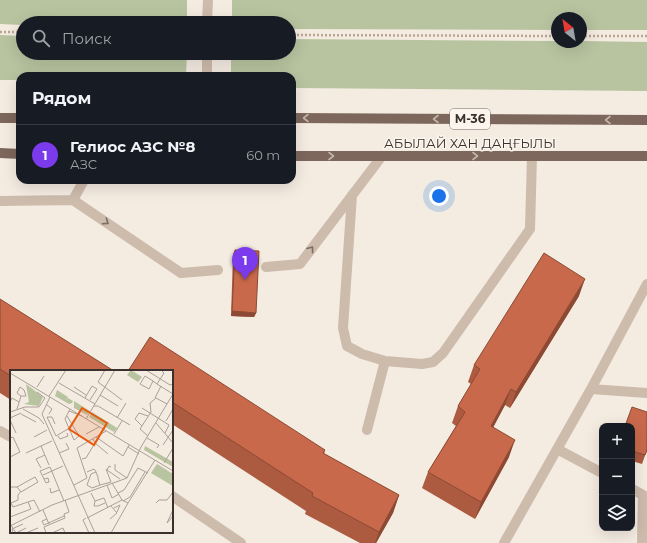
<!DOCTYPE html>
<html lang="ru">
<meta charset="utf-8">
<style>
:root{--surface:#171b24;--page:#20242c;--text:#f1f3f6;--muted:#9ea1a6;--line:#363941;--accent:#7c3aed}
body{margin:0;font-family:Montserrat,sans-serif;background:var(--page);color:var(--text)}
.controls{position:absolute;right:12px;bottom:12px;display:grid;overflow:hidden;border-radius:8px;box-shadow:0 4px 16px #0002}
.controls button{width:36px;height:36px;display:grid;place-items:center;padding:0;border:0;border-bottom:1px solid var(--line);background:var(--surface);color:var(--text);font:20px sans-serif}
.compass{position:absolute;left:551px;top:12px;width:36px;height:36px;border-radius:50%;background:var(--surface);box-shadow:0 4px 16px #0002;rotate:329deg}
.you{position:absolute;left:439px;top:196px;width:14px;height:14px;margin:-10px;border:3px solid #fff;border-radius:50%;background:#1a73e8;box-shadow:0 0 0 6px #1a73e833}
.badge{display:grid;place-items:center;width:26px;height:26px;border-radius:50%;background:var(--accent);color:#fff;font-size:13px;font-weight:700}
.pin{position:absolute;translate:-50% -33px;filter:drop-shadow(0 1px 2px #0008)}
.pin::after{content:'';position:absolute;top:21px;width:14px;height:12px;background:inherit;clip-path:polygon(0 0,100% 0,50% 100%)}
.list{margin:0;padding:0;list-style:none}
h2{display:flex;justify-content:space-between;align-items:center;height:52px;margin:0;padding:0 16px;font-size:17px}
h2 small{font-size:13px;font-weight:400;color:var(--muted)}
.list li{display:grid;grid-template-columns:26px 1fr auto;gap:12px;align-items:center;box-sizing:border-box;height:60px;padding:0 16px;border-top:1px solid var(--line)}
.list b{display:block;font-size:15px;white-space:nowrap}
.list p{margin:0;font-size:13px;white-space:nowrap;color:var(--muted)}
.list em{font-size:13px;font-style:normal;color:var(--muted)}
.icon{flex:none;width:22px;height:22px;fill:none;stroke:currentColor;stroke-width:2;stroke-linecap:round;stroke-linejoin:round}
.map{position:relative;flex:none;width:647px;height:543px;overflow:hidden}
.search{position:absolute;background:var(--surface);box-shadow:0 4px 16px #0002;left:16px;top:16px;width:280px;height:44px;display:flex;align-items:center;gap:10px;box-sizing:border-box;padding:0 14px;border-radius:22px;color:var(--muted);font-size:15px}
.panel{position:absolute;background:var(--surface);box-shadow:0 4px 16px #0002;left:16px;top:72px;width:280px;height:112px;border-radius:12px}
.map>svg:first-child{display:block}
</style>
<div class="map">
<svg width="647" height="543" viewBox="0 0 647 543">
<rect width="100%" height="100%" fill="#f4ebe1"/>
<path fill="#b8c4a0" d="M0 0H187V23H23V25L0 24Z
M232 0H647V30H581V18H557V30L289 29V23H232Z
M0 35 23 36V53H187L186 76H20V80H0Z
M289 39 557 41V42H581V41L647 42V91L292 88V76H231V53H289Z"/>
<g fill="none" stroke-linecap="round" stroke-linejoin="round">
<path stroke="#b9a596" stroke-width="2.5" stroke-dasharray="2 2" stroke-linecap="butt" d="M0 32H23
M289 35 557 36
M581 36H647"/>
<path stroke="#cdbbac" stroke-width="10" d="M207 23 208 0
M207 76V53
M352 195 343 328 347 346 362 354 385 361
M73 200 181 273 218 270
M0 201 73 200 84 180
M266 267 300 264 382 156
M591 389 647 393
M367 430 385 361 422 364 433 362 443 353 530 229 532 156
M0 431 11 437
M557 449 602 473
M632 489 643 495 642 543
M172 496 241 543
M504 543 591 389 647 284"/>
<path stroke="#7d675c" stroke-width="10" d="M0 118H20
M292 118 647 120
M0 153 20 154
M292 156H647"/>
</g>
<path fill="#ac5a40" d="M235 250 256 313 254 317 231 316 233 254Z
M579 296 510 408 505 405 493 427 509 457 475 519 422 488 428 472 456 426 452 423 458 406 471 384 468 382 474 365Z
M0 299 11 371V400L0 393Z
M172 371 325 450 324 454 399 495 393 513 376 543H360L305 514 306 511 172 424Z
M632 426 647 450 642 464 632 461Z"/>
<path fill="#8c4a34" d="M585 279 579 296 510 408 516 392Z
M232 311 256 313 254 317 231 316Z
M511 389 505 405 485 443 491 426Z
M515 440 509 457 475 519 481 502Z
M399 495 393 513 376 543H375L379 532Z"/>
<path fill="#c8694b" stroke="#8c4a34" d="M235 250 259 251 256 313 232 311Z
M544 253 585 279 516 392 511 389 491 426 515 440 481 502 428 472 465 412 458 406 480 369 474 365Z
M0 299 114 371H11V376L0 369Z
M150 337 325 450 323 453 399 495 379 532 312 496 313 493 172 402V371H128Z
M632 407 647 412V450L645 455 632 451V426H625Z"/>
<defs><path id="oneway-chevron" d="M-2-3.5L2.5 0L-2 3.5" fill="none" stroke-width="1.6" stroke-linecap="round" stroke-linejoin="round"/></defs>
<g stroke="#c2b5ac">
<use href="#oneway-chevron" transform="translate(306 118) rotate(-180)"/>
<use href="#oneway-chevron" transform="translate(436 119) rotate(-180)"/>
<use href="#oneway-chevron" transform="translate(608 120) rotate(-180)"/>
<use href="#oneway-chevron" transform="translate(331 156)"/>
<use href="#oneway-chevron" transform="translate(475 156)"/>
</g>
<g stroke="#7d6f65">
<use href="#oneway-chevron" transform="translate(106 222) rotate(34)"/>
<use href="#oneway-chevron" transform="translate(311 249) rotate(-53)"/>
</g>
<g text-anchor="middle" stroke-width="3" stroke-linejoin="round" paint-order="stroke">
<rect fill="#fbf5ee" stroke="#756b66" stroke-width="1" x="450" y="109" width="40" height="20" rx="3"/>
<g font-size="12" font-weight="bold" fill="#3b302b">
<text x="470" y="123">M-36</text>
</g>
<g font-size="13" fill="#3b302b" stroke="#fbf5ee">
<text x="470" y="148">АБЫЛАЙ ХАН ДАҢҒЫЛЫ</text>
</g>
</g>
<g transform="translate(10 370)">
<rect width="163" height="163" fill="#f4ebe1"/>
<path d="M121 0 132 7 128 12 117 5ZM16 14 33 27 29 36 14 34 19 32ZM47 20 58 27 56 30 58 28 63 31 62 33 59 34 45 26ZM64 31 80 41 77 45 64 38ZM82 42 107 58 104 62 79 47ZM135 76 163 92V97L134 80ZM147 94 163 104V116L141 103Z" fill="#b8c4a0"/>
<path fill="none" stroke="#aaa098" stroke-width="1" d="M95 0 88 12 112 30M136 0 160 15 163 14M151 0 154 3 147 14 163 24M0 3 163 101M143 11 139 19 130 14 135 6 143 11 147 14M49 13 85 34M27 17 34 6M64 17 76 25M90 25 108 36M39 26 56 0M40 27 32 44 85 163M75 28 82 16 87 19 80 30M145 28 151 16M0 32 2 28 9 32M37 35 42 39 39 44M84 36H88L120 55M132 38 159 55 155 63M7 39 11 26H16L14 20 10 17 7 23 11 26M13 39 29 48 34 54M59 41 72 46M0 42 15 37H29L35 28 27 22M11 44 26 52M57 46 69 66 64 70 55 49 60 39M0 48 11 43M107 48 116 33M76 49 105 0M0 50 6 63M156 51 163 39M146 53 163 73M45 54 42 47H37L46 66 58 59M132 56 125 49 129 43 138 46M76 64 89 57M104 64 112 51M48 66 50 69 58 66 57 63M138 66 130 59 141 42 140 33 146 28 157 34M24 67 37 60M86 67 113 86 119 75M0 68 3 67 10 82 0 87M137 68 149 75 147 78M85 73 98 84M153 75 163 60M118 77 129 84M16 83 31 76M49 83 59 79 56 73M72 89 76 88 85 73 83 69M154 93 163 78M105 94V100L117 108M39 95 31 76 42 71M101 97 99 96 97 100 110 109M31 98 26 89 35 85M77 102 84 99 85 100 86 102 88 107V109L90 115 82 118 77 115 81 104 86 102M33 105 53 96M34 109 38 108 39 112 36 113 30 101 40 97 54 131M102 113 112 130 118 133 145 90M64 115 77 108 67 78 96 61M90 115 101 112 96 99M97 115 102 128 109 124M0 117H7L11 122 28 112 25 107 7 117M40 118 41 123 49 120M81 123 85 131 94 128 98 138M108 123 114 120 128 98 138 103M85 131 84 136H88L95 133M113 131 120 127 135 102M1 133 3 137 18 132M1 133 8 130V125L11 121M146 133 149 130H157L163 122M104 138 110 135 107 142M33 140 39 154M163 140 157 153 163 146M0 147 21 139 18 132 24 130 30 142M76 148 73 150 79 163M77 148 112 130M37 149 32 151 34 155 54 146M100 149 107 143 101 136M1 155 6 163 16 158M0 156 42 135 117 108 131 77 163 24M3 163 2 159 13 154M16 163 28 158M36 163 34 157 55 148 54 144 59 142 55 130M42 163 53 158 55 163M101 163 118 133"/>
<path fill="#e8590c" fill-opacity="0.15" stroke="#e8590c" stroke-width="2" d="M72 38 97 53 84 75 59 59Z"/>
<rect width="163" height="163" fill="none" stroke="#3b302b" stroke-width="2"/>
</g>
</svg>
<div class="controls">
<button>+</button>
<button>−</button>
<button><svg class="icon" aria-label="layers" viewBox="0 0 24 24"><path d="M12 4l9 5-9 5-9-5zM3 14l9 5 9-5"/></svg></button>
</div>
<svg class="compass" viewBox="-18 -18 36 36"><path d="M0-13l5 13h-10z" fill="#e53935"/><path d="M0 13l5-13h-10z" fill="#9ea1a6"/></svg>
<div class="you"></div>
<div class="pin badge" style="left:245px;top:280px">1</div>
<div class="search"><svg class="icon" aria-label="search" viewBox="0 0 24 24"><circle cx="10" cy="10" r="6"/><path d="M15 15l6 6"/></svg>Поиск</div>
<section class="panel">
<h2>Рядом<small></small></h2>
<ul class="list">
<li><span class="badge">1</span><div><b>Гелиос АЗС №8</b><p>АЗС</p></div><em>60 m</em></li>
</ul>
</section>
</div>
